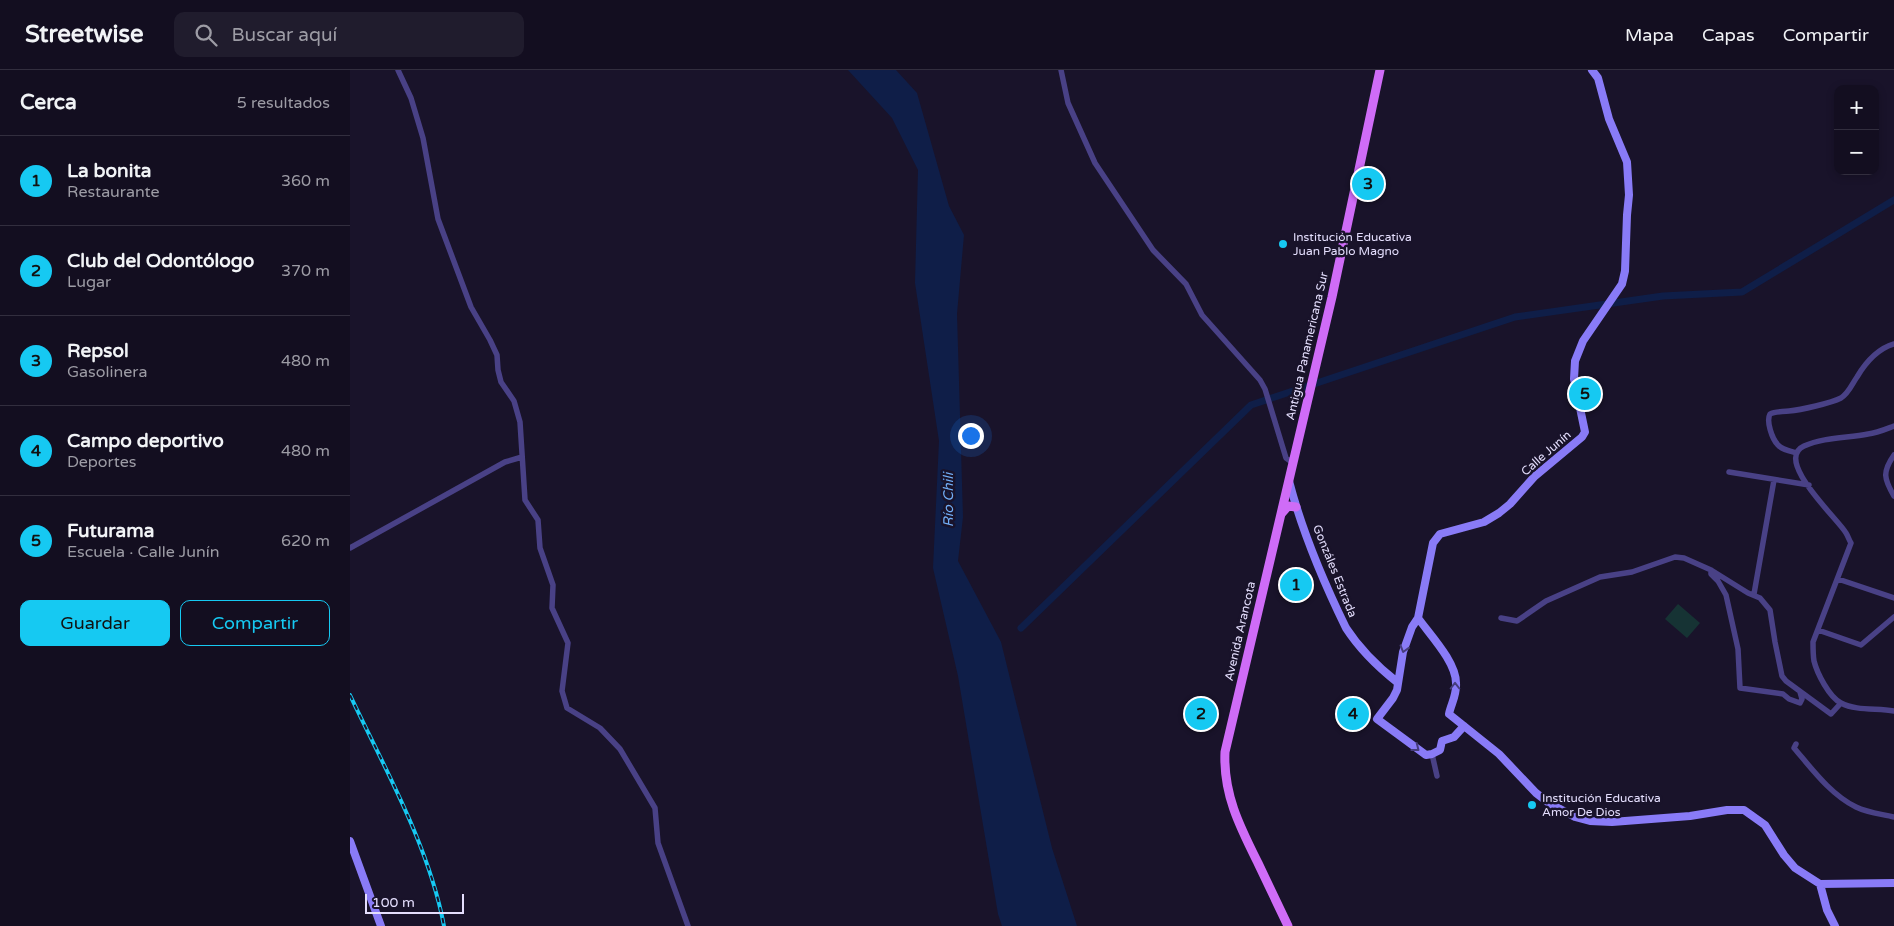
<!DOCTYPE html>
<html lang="es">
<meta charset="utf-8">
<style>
:root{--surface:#130e20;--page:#201c2d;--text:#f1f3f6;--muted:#9d9ca5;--line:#322e3e;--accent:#16c9f2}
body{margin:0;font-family:"Varela Round",sans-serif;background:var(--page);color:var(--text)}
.controls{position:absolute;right:15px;top:15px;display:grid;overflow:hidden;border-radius:10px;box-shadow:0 2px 8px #0003}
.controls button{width:45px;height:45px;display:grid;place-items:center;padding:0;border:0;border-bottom:1px solid var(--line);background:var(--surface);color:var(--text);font:25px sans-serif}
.scale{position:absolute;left:15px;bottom:12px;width:99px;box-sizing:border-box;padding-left:5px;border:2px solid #e4defd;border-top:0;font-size:14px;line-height:18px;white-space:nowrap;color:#e4defd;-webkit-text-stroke:4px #19132a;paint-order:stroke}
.you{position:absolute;left:620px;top:365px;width:18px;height:18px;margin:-12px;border:4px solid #fff;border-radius:50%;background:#1a73e8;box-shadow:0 0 0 8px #1a73e833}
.badge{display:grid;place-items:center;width:32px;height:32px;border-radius:50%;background:var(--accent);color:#111;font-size:16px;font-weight:700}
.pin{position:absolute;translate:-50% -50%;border:2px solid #fff;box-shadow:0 1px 5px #0006}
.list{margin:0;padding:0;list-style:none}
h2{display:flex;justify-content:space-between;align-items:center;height:65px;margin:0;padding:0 20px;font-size:21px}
h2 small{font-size:16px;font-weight:400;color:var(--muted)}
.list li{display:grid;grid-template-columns:32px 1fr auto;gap:15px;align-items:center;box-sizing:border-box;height:90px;padding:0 20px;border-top:1px solid var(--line)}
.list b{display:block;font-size:19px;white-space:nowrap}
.list p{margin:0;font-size:16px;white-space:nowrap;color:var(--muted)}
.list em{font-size:16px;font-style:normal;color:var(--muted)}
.actions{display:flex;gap:10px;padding:15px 20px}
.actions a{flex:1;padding:11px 0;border:1px solid var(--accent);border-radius:10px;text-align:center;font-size:18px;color:var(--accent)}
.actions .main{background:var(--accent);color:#111}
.icon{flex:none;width:28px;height:28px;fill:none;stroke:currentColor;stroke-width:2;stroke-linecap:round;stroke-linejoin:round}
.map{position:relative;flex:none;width:1544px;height:856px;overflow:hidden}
header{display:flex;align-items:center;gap:30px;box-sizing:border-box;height:70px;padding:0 25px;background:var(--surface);border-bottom:1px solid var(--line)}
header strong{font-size:24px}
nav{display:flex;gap:28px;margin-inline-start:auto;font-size:18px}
.search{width:350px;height:45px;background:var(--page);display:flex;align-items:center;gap:12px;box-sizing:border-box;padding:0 18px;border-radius:10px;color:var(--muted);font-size:19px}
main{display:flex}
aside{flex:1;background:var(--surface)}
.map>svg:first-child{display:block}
</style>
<header>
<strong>Streetwise</strong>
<div class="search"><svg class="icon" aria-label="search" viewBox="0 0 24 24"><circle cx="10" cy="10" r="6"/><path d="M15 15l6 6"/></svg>Buscar aquí</div>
<nav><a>Mapa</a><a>Capas</a><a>Compartir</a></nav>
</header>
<main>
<aside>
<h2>Cerca<small>5 resultados</small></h2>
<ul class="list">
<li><span class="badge">1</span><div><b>La bonita</b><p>Restaurante</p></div><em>360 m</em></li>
<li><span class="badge">2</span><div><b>Club del Odontólogo</b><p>Lugar</p></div><em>370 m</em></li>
<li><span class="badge">3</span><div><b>Repsol</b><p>Gasolinera</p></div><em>480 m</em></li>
<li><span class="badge">4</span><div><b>Campo deportivo</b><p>Deportes</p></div><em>480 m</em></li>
<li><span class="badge">5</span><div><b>Futurama</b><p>Escuela · Calle Junín</p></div><em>620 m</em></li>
</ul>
<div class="actions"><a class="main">Guardar</a><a>Compartir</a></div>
</aside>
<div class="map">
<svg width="1544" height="856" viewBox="0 0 1544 856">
<rect width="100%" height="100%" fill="#19132a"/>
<path fill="#163334" d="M1328 534 1350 553 1337 568 1315 549Z"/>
<path fill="#0f1e48" d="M498 0H546L567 23 599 136 614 165 607 244 613 447 608 491 651 572 702 778 727 856H652L648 844 608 606 583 498 589 371 565 213 568 100 542 48Z"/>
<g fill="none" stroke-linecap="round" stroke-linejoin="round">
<path stroke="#0f1e48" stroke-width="7" d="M671 558 901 335 1165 247 1313 226 1392 222 1544 130"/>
<path stroke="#494186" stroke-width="5.5" d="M48 0 61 28 73 68 88 149 121 237 140 270 147 285 148 300 151 312 164 331 170 352 175 430 188 450 190 478 203 515 202 538 218 573 212 621 217 638 250 658 270 679 305 738 308 773 338 856
M711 0 718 33 745 93 803 180 836 214 852 245 910 310 915 319 936 388 943 393
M1544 356C1536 359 1527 363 1518 364 1498 368 1474 367 1454 376 1423 390 1488 449 1496 463 1498 466 1499 470 1501 473L1463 572C1463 578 1463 585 1464 591 1467 603 1479 627 1491 633 1506 641 1527 638 1544 641
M1447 383C1440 381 1432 380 1428 375 1422 369 1416 351 1420 344 1425 341 1432 342 1439 341 1451 340 1481 333 1491 328 1499 323 1502 314 1507 307 1516 292 1527 279 1544 274
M1544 385C1532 402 1534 409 1544 426
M1379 402 1459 415
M0 478 155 392 172 387
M1361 500V504L1368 511 1376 525 1388 579 1390 618 1433 624 1439 629 1450 633 1452 629 1450 622
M1488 509 1544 528
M1404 524 1424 410
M1151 548 1167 551 1196 531 1250 507 1282 502 1325 487 1334 488 1361 500 1398 523 1410 528 1420 540 1425 572 1432 606 1436 611 1481 644 1491 633
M1468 560 1511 575 1544 547
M1446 674 1444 678C1462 699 1481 725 1506 737 1518 743 1532 744 1544 747
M1082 684 1087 706"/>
<path stroke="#897bf7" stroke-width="8" d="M939 411C952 461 973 511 996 558 1009 578 1028 597 1047 612
M1068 548C1081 566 1106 592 1106 613 1107 625 1101 634 1099 644L1149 684 1186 723 1199 733 1225 747 1240 751 1262 752 1340 746 1377 740H1394L1415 755 1434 785 1445 798 1470 814 1544 813
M1114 656 1104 667 1092 671 1090 680 1082 684 1076 685 1027 649 1043 628 1047 620 1053 582 1062 557 1068 548 1083 473 1090 464 1134 452 1149 443 1160 434 1184 407 1232 367 1235 362 1224 309 1225 291 1233 271 1272 214 1275 201 1277 145 1279 125 1277 92 1259 49 1248 8 1242 0
M0 771 31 856
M1470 814 1477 840 1485 856"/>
<path stroke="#cf6cf7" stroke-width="9" d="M931 444 938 436 946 437
M938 856C928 835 918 814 908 793 890 757 873 724 875 682L982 227 1030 0"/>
<g stroke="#16c9f2" stroke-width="4">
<path id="rail" d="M0 625C35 699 79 776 94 856"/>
</g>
<use href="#rail" stroke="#19132a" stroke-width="2" stroke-dasharray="5.5" stroke-linecap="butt"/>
</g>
<defs><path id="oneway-chevron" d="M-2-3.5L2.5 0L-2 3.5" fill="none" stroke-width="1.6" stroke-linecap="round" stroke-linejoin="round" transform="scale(1.25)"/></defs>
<g stroke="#463d7c">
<use href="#oneway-chevron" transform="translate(1054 579) rotate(107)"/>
<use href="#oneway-chevron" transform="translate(1105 616) rotate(-90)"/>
<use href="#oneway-chevron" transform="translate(1066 678) rotate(38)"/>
</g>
<g fill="#16c9f2" stroke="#19132a" stroke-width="2">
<circle cx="933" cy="174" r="5"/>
<circle cx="1182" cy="735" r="5"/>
</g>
<g text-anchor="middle" stroke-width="5" stroke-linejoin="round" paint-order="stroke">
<g font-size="12" fill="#e4defd" stroke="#19132a" text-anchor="start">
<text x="943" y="171">Institución Educativa<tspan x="943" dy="14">Juan Pablo Magno</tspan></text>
<text x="1192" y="732">Institución Educativa<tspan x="1192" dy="14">Amor De Dios</tspan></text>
</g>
<g font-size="12" fill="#e4defd" stroke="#19132a">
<text transform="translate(957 276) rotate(-77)" y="4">Antigua Panamericana Sur</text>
<text transform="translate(1196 383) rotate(-41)" y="4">Calle Junín</text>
<text transform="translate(985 501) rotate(68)" y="4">Gonzáles Estrada</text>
<text transform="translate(890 561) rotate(-77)" y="4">Avenida Arancota</text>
</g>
<g font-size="14" font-style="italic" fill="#72aef7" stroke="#19132a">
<text transform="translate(598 430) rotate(-90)" y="5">Río Chili</text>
</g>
</g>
</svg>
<div class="controls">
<button>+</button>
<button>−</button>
</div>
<div class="scale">100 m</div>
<div class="you"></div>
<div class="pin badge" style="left:946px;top:515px">1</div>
<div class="pin badge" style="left:851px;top:644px">2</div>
<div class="pin badge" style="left:1018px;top:114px">3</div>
<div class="pin badge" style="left:1003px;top:644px">4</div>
<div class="pin badge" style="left:1235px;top:324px">5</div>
</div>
</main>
